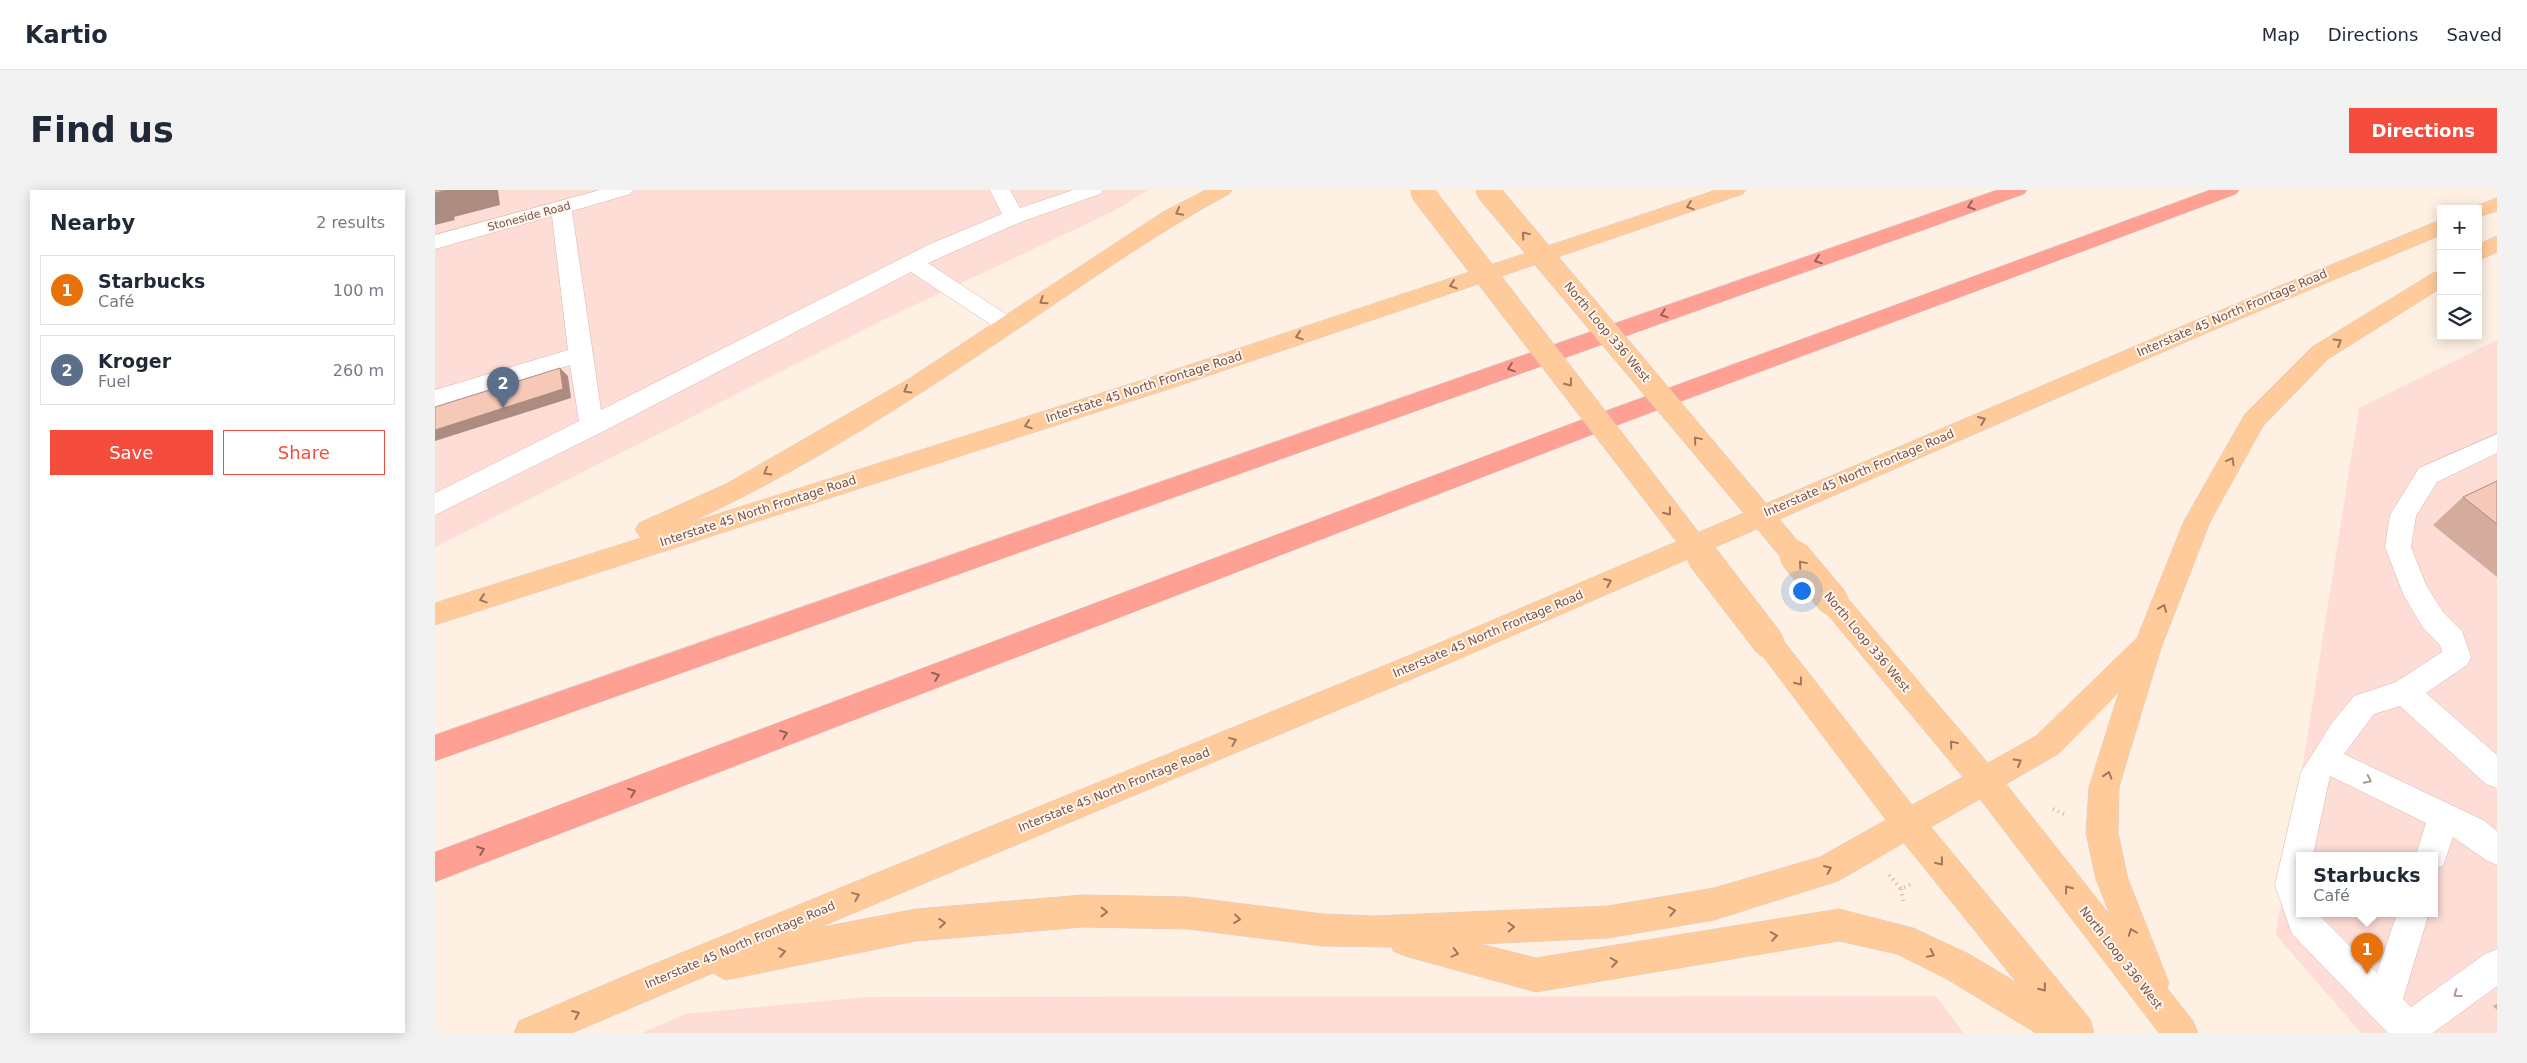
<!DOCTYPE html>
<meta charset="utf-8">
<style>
:root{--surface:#fff;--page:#f2f2f3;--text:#1f2937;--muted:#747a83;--line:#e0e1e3;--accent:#f44c3d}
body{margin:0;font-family:"DejaVu Sans",sans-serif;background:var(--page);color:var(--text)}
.controls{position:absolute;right:15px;top:15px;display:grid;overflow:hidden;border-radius:0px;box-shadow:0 2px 12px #0003}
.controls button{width:45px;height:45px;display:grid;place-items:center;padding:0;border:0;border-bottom:1px solid var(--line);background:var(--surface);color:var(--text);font:25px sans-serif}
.you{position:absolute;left:1366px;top:400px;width:18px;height:18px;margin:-12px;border:4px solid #fff;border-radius:50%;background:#1a73e8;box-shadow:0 0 0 8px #1a73e833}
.badge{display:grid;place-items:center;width:32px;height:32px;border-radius:50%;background:var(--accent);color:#fff;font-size:16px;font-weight:700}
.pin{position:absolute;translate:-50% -41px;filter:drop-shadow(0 1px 2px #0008)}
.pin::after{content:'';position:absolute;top:26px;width:18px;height:15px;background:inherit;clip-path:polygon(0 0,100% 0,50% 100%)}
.popup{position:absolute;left:1861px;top:662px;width:142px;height:65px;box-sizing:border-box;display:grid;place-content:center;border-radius:0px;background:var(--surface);filter:drop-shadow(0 1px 4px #0005);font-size:16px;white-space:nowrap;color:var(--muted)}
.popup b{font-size:19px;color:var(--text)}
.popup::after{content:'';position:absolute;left:50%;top:100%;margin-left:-10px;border:10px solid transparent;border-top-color:var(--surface)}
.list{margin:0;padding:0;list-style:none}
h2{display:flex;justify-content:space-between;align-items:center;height:65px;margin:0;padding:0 20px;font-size:21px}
h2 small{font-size:16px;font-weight:400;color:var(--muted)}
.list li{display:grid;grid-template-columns:32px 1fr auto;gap:15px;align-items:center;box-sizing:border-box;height:70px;margin:0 10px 10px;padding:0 10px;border:1px solid var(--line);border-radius:0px}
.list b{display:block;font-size:19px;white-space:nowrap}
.list p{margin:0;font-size:16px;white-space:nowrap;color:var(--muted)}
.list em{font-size:16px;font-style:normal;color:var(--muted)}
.actions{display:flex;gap:10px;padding:15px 20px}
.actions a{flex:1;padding:11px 0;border:1px solid var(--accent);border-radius:0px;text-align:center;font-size:18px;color:var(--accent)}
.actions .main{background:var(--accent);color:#fff}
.icon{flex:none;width:28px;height:28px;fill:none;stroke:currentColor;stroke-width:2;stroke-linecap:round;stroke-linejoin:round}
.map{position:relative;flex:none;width:2062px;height:843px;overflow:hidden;border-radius:0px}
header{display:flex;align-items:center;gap:30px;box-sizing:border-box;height:70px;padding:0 25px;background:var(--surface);border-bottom:1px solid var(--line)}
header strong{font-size:24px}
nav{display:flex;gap:28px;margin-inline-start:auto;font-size:18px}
.intro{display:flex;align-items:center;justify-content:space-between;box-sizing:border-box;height:120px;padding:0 30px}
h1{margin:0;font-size:35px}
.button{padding:12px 22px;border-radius:0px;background:var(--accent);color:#fff;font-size:18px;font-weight:700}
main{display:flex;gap:30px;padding:0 30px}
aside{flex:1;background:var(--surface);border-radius:0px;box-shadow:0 2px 12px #0003}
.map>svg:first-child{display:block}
</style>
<header>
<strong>Kartio</strong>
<nav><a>Map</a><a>Directions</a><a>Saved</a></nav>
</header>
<div class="intro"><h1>Find us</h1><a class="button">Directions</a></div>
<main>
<aside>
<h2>Nearby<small>2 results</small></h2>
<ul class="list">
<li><span class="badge" style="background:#e8710a">1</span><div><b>Starbucks</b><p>Café</p></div><em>100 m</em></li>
<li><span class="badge" style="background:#5c6f8a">2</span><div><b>Kroger</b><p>Fuel</p></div><em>260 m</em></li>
</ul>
<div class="actions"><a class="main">Save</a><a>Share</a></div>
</aside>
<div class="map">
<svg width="2062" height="843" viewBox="0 0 2062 843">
<rect width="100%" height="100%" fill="#fef0e3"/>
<path fill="#ffddd7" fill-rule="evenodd" d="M0 0H713L679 21 448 130 0 357Z
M2062 150V843H1926L1841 745 1924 218ZM1864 665H2000V723H1864Z
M1501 806 1529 843H207L250 824 432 807Z"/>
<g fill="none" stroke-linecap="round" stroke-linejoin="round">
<g stroke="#d3b8ab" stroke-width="1">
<path id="minor" d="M165 0H198L195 4 137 21 166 220 495 54 567 24 555 0H575L585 18 638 0H668L665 4 586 32 493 73 580 130 583 135 580 140 572 143 564 140 476 82 167 242 0 325V303L144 231 135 175 0 218V200L133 160 117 26 0 59V45Z
M2062 244V263L2002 292 1981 326 1976 357 1991 395 2008 422 2027 441 2036 467 2032 475 1991 503 2062 565V598L2051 594 1965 516 1939 524 1909 564 2048 630 2062 641V675L2051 670 2018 647 2008 676 2000 679V665H1981L1991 633 1895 586 1878 665H1864V723H1882L1942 783 1962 723H1994L1968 809 1976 817 2050 764 2062 759V796L1998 843H1953L1857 744 1840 695 1866 582 1897 533 1919 506 1961 492 2007 462 2005 455 1988 438 1969 406 1950 357 1955 325 1984 278Z"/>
</g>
<g stroke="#d9cecb" stroke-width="1">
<path id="major" d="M771 0H797L794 4C725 41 661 86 596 130 486 204 374 278 254 333L727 184 1281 0H1311L1308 4 743 196 0 435V413L206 348 200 340 204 333 291 294 472 190 728 22Z
M2062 8V21L2043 27V19H2034Z
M2006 30V45L1762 147 1010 475 383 738 481 719 648 705 753 707 888 724 939 726 1173 716 1279 698 1385 667 1451 630 1324 461 1320 453 1324 445 1334 441 1344 445 1477 615 1528 587 1388 419 1384 411 1388 403 1398 400 1408 403 1553 573 1601 546 1702 448 1749 331 1810 224 1877 157 1998 83 2006 81V98L1893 169 1828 236 1775 332 1726 458 1684 597 1683 643 1693 689 1734 793 1732 798 1758 831 1763 843H1724L1545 609 1496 637 1655 829 1659 843H1601L1510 788 1462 764 1404 751 1101 802 970 766 958 761 957 757 888 756 753 739 648 737 481 751 291 790 278 783 137 843H79L84 831 197 783 990 459 1745 137ZM1684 502 1654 597 1651 643 1661 689 1675 725 1571 594 1623 564ZM1469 653 1582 793 1534 764 1478 738 1404 719 1101 768 1045 754 1173 748 1279 730 1403 691Z
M2062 46V62L2043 71V55Z"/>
</g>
<g stroke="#d9cecb" stroke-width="1">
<path id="highway" d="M1562 0H1592L1589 4 0 571V545Z
M1775 0H1804L1801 4 1164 242 0 692V662L1146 230Z"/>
</g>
<path stroke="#dcab9b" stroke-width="4" stroke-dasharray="1 4.5" stroke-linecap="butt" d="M1618 619 1633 626
M1454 685 1466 699 1476 694
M1466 699 1469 714"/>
<use href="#minor" fill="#fff" fill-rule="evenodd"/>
<use href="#major" fill="#ffcb9a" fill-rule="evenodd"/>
<use href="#highway" fill="#fea194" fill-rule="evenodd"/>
<g stroke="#d9cecb" stroke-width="24" stroke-linecap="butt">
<path id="major-bridge-far1" d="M1052 0 1361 367
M987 2 1268 367"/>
</g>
<g stroke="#d9cecb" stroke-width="32" stroke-linecap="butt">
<path id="major-bridge" d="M1267 366 1334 453
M1360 366 1398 411"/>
</g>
<use href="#major-bridge-far1" stroke="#ffcb9a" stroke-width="23"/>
<use href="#major-bridge" stroke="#ffcb9a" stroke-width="31"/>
</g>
<path fill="#d4ac9e" d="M2062 291V387L1998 335 2028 307Z
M2062 814V820L2058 816Z"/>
<path fill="#ac8c81" d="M12 0H63L65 15 19 27 20 30 0 35V3Z
M125 178 133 186 136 208 0 251V240Z"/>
<path fill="#f6c8b8" stroke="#ac8c81" d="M0 0H12L0 3Z
M125 178 128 199 0 240V217Z
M2062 291V334L2028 307Z"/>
<defs><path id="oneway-chevron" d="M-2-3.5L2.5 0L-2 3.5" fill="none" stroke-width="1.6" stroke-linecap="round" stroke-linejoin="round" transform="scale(1.25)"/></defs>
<g stroke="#a1765f">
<use href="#oneway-chevron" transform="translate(1255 16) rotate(161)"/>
<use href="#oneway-chevron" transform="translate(744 22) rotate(153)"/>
<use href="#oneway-chevron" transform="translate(1090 45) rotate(-130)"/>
<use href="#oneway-chevron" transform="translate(1018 95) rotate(162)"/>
<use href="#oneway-chevron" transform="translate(608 111) rotate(146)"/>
<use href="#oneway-chevron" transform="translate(864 146) rotate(162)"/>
<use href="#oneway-chevron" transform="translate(1903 152) rotate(-32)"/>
<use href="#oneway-chevron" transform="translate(1134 193) rotate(52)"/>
<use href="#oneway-chevron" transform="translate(472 200) rotate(150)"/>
<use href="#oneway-chevron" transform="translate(1547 230) rotate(-23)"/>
<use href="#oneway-chevron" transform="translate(593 235) rotate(162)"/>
<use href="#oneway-chevron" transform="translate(1262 250) rotate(-130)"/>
<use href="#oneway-chevron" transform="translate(1796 271) rotate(-61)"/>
<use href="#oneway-chevron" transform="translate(332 282) rotate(150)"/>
<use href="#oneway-chevron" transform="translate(1233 322) rotate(52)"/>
<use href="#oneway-chevron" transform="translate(1367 374) rotate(-130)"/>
<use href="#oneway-chevron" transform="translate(1173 392) rotate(-23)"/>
<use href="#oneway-chevron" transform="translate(48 409) rotate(162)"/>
<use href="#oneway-chevron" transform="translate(1728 418) rotate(-68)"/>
<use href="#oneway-chevron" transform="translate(1364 492) rotate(52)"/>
<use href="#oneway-chevron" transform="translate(798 551) rotate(-22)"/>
<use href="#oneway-chevron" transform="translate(1518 554) rotate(-130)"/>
<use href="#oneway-chevron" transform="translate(1583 572) rotate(-31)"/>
<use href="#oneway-chevron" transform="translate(1673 585) rotate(-73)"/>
<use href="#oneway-chevron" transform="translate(1505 672) rotate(51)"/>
<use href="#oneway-chevron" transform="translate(1393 679) rotate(-24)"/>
<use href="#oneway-chevron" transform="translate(1633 699) rotate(-128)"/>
<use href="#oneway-chevron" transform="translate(421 706) rotate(-22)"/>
<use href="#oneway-chevron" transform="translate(1237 721) rotate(-10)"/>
<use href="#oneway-chevron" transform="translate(669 722) rotate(1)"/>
<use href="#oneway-chevron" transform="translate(802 729) rotate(7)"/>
<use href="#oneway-chevron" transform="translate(507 733) rotate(-5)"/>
<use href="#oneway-chevron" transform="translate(1076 737) rotate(-3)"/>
<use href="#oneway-chevron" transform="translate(1697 742) rotate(-111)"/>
<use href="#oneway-chevron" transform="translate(1339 746) rotate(-9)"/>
<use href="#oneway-chevron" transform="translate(347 762) rotate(-11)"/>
<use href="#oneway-chevron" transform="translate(1020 763) rotate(15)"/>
<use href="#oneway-chevron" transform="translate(1496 764) rotate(26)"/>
<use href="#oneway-chevron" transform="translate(1179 772) rotate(-9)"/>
<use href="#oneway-chevron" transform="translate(1608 798) rotate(51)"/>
<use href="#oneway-chevron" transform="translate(141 824) rotate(-23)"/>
</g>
<g stroke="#946156">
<use href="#oneway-chevron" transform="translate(1536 16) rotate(161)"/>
<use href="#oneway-chevron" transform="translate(1383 70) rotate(161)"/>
<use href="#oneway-chevron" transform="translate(1229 124) rotate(161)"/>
<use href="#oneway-chevron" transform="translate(1076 178) rotate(161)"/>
<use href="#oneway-chevron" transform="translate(501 486) rotate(-21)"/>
<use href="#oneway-chevron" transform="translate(349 544) rotate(-21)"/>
<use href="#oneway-chevron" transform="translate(197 602) rotate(-21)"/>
<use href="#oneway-chevron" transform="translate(46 660) rotate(-21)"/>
</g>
<g stroke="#af9790">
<use href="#oneway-chevron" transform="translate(1933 590) rotate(26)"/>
<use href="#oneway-chevron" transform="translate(2022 804) rotate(144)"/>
</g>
<g text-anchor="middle" stroke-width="4" stroke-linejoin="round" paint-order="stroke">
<g font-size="11" fill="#795146" stroke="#fff5ec">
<text transform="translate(94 26) rotate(-15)" y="4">Stoneside Road</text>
</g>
<g font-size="12" fill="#795146" stroke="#fff5ec">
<text transform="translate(1797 123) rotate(-23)" y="4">Interstate 45 North Frontage Road</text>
<text transform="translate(1172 142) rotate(50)" y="4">North Loop 336 West</text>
<text transform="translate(709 197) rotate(-18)" y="4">Interstate 45 North Frontage Road</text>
<text transform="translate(1424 283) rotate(-23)" y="4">Interstate 45 North Frontage Road</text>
<text transform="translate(323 321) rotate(-18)" y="4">Interstate 45 North Frontage Road</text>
<text transform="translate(1053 444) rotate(-23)" y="4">Interstate 45 North Frontage Road</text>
<text transform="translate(1432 452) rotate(50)" y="4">North Loop 336 West</text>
<text transform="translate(679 600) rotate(-22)" y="4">Interstate 45 North Frontage Road</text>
<text transform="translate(305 755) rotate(-23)" y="4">Interstate 45 North Frontage Road</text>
<text transform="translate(1686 768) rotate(52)" y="4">North Loop 336 West</text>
</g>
</g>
</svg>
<div class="controls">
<button>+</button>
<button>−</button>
<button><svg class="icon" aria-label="layers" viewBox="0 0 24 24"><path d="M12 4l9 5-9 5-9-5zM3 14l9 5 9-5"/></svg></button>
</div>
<div class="you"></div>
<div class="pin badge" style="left:1932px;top:784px;background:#e8710a">1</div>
<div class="popup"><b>Starbucks</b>Café</div>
<div class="pin badge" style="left:68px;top:218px;background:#5c6f8a">2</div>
</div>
</main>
